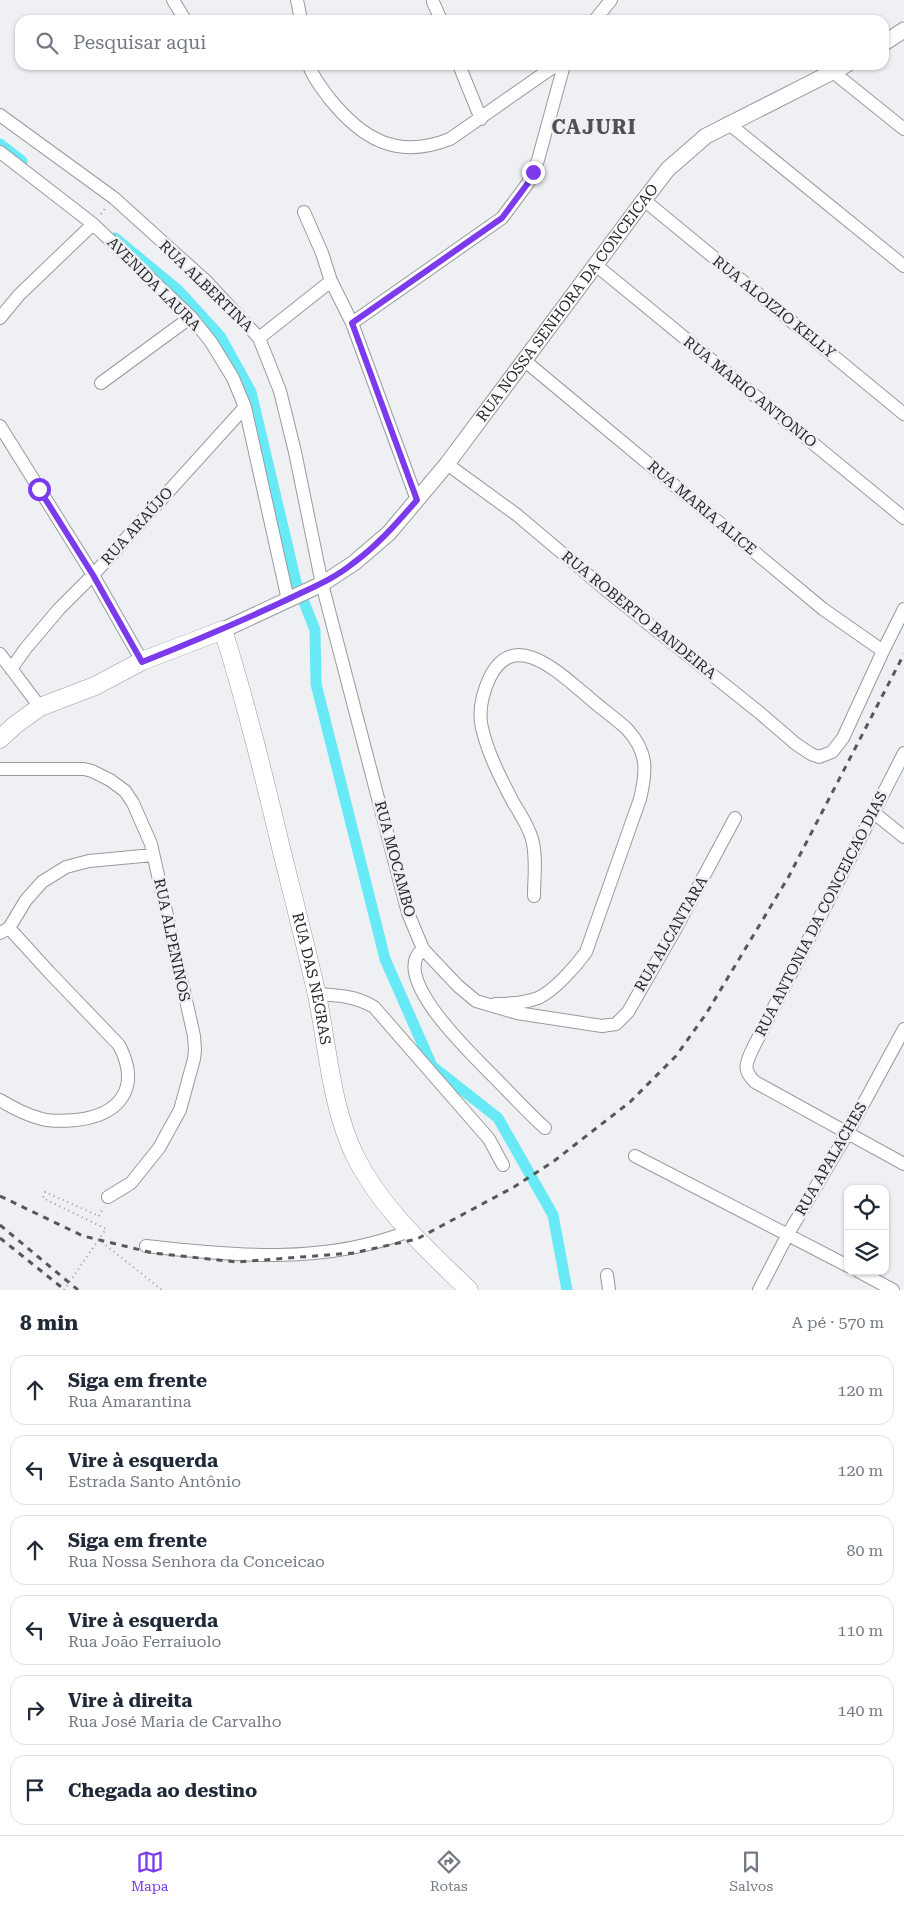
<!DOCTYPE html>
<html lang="pt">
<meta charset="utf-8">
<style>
:root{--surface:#fff;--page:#f2f2f3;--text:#1f2937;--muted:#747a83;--line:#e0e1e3;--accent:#7c3aed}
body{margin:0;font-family:"Roboto Serif",serif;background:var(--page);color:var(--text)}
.controls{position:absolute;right:15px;bottom:15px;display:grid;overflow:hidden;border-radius:10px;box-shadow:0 1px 4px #0004}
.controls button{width:45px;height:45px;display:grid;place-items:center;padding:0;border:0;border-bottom:1px solid var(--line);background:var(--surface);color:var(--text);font:25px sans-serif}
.stop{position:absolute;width:15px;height:15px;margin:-11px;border:4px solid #7c3aed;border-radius:50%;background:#fff}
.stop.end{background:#7c3aed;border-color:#fff;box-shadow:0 1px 5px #0008}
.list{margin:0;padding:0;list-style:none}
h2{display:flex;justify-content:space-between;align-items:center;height:65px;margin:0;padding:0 20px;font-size:21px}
h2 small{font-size:16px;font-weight:400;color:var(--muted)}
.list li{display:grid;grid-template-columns:32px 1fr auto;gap:15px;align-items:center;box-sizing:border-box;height:70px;margin:0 10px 10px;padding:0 10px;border:1px solid var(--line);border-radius:15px}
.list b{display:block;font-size:19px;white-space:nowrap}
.list p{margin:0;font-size:16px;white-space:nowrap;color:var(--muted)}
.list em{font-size:16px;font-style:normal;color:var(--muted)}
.icon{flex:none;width:28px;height:28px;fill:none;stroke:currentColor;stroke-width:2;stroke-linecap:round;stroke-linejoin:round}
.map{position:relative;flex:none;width:904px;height:1290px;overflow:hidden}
.search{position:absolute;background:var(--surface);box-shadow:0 1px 4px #0004;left:15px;right:15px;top:15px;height:55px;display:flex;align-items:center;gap:12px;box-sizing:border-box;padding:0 18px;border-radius:15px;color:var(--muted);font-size:19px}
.sheet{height:545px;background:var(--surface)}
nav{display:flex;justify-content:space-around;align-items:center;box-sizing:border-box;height:70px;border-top:1px solid var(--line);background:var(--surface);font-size:14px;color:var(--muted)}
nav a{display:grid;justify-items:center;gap:2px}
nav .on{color:var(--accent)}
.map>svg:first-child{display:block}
</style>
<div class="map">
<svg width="904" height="1290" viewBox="0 0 904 1290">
<rect width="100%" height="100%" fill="#eef0f3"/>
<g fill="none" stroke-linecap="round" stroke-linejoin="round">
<path stroke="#68e9f6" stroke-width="11" d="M0 144 22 161
M115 238 178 290 220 336 251 392 296 582 315 630 316 684 385 959 432 1066 498 1118 553 1215 567 1290"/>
<g stroke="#989b9d" stroke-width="14">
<path id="minor" d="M173 0 185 20
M297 0 301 20
M433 2 441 20
M595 20 611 0
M309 65C312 77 322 88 329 98 362 139 397 160 450 139L556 65
M459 65 481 119
M833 72 904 129
M0 115 114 198 207 282 259 338 280 391 295 452 322 584 408 913 423 949 458 986 476 1001 517 1013 602 1026 616 1024 628 1012 675 930 735 818
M728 123 904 266
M0 152 93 224 191 317 211 342 233 378 245 407 288 600
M644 200 904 414
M304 212 322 253 331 281 352 323 417 500
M597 266 904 518
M0 318 19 295 93 224
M352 323 502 218 528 183 538 160 564 65
M259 338 331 281
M525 361 823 609 883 651
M101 383 191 317
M0 426 93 575 142 661
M447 464 517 515 606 590 760 713 796 744 811 754 819 757 832 752 843 738 883 651 904 609
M0 654 40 707
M11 669 26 648 59 609 93 575 245 407
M904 753 753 1048C746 1063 742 1070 755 1082L904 1164
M0 769H84L92 771 110 780 125 791 133 803 151 844 194 1036 195 1050 194 1059 180 1110 159 1148 131 1183 108 1197
M873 812 904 837
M0 933 9 928 26 900 42 882 66 867 89 861 153 855
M423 949C387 977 477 1059 496 1079 513 1096 528 1113 545 1128
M316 994C337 995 356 996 374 1007L489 1139 503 1165
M495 1004C509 1004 525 1003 538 998 554 991 576 966 586 952L640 799C647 770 648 752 627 729 614 717 599 707 586 695 560 674 515 628 490 677 483 692 478 711 482 728 488 754 501 779 513 802 520 814 528 825 532 839 537 857 534 878 534 896
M0 1100C13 1108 26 1115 42 1119 53 1122 65 1121 76 1120 121 1115 141 1087 119 1045L49 972 9 928
M635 1156 848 1266
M146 1246C233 1256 326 1265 409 1231
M858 1271 893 1290
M607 1275 609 1290
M759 1290 788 1234 847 1134 904 1029"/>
</g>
<g stroke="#989b9d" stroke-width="17">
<g id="tertiary">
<path d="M884 43 904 30"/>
<path id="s1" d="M223 630 322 584 354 563 389 533 447 464 644 200 668 169 706 136 846 65"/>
</g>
</g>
<g stroke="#989b9d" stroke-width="19">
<g id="secondary">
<path id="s2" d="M0 739 15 725 40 707 95 686 142 661 223 630C246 703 264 777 282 852 294 900 306 947 317 995 328 1049 331 1106 355 1156 382 1210 427 1249 469 1290"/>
</g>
</g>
<path stroke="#989a9c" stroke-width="2" stroke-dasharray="1 4" stroke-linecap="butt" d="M101 214 107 206
M99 1216 104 1207"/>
<use href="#minor" stroke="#fff" stroke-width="12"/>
<use href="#tertiary" stroke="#fff" stroke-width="15"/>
<use href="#secondary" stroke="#fff" stroke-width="18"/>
<path stroke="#57585a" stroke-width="3" stroke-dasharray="6 6" stroke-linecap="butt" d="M0 1196 83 1236 153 1253 237 1262 353 1253 417 1239 514 1187 554 1161 630 1102 676 1056 706 1014 789 876 904 654
M0 1225 78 1290
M0 1238 65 1290"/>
<path stroke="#989a9c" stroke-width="2" stroke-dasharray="1 4" stroke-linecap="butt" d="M98 1239 162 1290
M64 1290 106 1229 43 1198 45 1192 99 1216"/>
</g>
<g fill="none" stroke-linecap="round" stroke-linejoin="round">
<path stroke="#7c3aed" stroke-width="6" d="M39 489 93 575 142 662C195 641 247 619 299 594 318 585 336 577 352 564 377 546 397 523 417 500L352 323 502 218 528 183 533 172"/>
</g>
<g text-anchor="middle" stroke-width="5" stroke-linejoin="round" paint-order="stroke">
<g font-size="15" fill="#272829" stroke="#eef0f3">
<text transform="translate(154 284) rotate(45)" y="5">AVENIDA LAURA</text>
<text transform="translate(206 286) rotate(44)" y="5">RUA ALBERTINA</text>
<text dy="5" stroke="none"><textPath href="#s1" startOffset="485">RUA NOSSA SENHORA DA CONCEICAO</textPath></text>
<text transform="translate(774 307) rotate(39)" y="5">RUA ALOIZIO KELLY</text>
<text transform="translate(750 392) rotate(39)" y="5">RUA MARIO ANTONIO</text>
<text transform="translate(702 508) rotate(40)" y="5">RUA MARIA ALICE</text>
<text transform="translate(137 526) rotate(-48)" y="5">RUA ARAÚJO</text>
<text transform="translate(639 615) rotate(39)" y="5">RUA ROBERTO BANDEIRA</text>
<text transform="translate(395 859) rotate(75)" y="5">RUA MOCAMBO</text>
<text transform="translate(821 914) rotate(-63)" y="5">RUA ANTONIA DA CONCEICAO DIAS</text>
<text transform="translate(671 934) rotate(-60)" y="5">RUA ALCANTARA</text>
<text transform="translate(172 940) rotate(78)" y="5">RUA ALPENINOS</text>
<text dy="5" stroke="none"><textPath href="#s2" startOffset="610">RUA DAS NEGRAS</textPath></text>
<text transform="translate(831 1159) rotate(-60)" y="5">RUA APALACHES</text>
</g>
<g font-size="20" font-weight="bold" letter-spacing="1" fill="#4f5153" stroke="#eef0f3">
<text x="594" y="134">CAJURI</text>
</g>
</g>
</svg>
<div class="controls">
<button><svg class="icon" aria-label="locate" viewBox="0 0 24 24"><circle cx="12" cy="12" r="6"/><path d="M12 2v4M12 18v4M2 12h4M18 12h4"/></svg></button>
<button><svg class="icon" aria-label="layers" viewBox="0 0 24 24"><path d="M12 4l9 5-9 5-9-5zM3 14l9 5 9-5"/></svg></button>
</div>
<div class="stop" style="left:39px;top:489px"></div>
<div class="stop end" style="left:533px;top:172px"></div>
<div class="search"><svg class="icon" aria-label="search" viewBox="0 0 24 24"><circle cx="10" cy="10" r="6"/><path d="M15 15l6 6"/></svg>Pesquisar aqui</div>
</div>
<section class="sheet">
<h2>8 min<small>A pé · 570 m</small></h2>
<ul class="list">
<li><svg class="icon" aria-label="ahead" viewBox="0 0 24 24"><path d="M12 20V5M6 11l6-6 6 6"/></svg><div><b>Siga em frente</b><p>Rua Amarantina</p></div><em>120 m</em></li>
<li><svg class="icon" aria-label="left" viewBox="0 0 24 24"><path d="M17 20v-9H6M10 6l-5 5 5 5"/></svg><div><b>Vire à esquerda</b><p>Estrada Santo Antônio</p></div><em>120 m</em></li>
<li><svg class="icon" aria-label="ahead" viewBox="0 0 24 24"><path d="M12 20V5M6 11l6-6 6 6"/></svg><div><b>Siga em frente</b><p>Rua Nossa Senhora da Conceicao</p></div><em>80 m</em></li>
<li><svg class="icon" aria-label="left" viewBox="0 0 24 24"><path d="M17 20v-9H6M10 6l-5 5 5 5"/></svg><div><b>Vire à esquerda</b><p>Rua João Ferraiuolo</p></div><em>110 m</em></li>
<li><svg class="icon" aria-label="right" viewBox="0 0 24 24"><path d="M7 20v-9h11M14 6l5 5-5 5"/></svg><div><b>Vire à direita</b><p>Rua José Maria de Carvalho</p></div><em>140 m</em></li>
<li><svg class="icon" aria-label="arrive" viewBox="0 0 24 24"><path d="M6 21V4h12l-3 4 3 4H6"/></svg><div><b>Chegada ao destino</b></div></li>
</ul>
</section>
<nav>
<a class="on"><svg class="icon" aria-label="map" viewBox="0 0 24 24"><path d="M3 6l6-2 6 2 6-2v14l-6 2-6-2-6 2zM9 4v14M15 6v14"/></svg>Mapa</a>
<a><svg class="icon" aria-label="directions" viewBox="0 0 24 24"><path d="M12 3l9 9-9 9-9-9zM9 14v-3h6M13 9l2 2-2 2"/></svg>Rotas</a>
<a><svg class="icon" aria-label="saved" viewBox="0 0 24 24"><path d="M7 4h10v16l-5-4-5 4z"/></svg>Salvos</a>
</nav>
